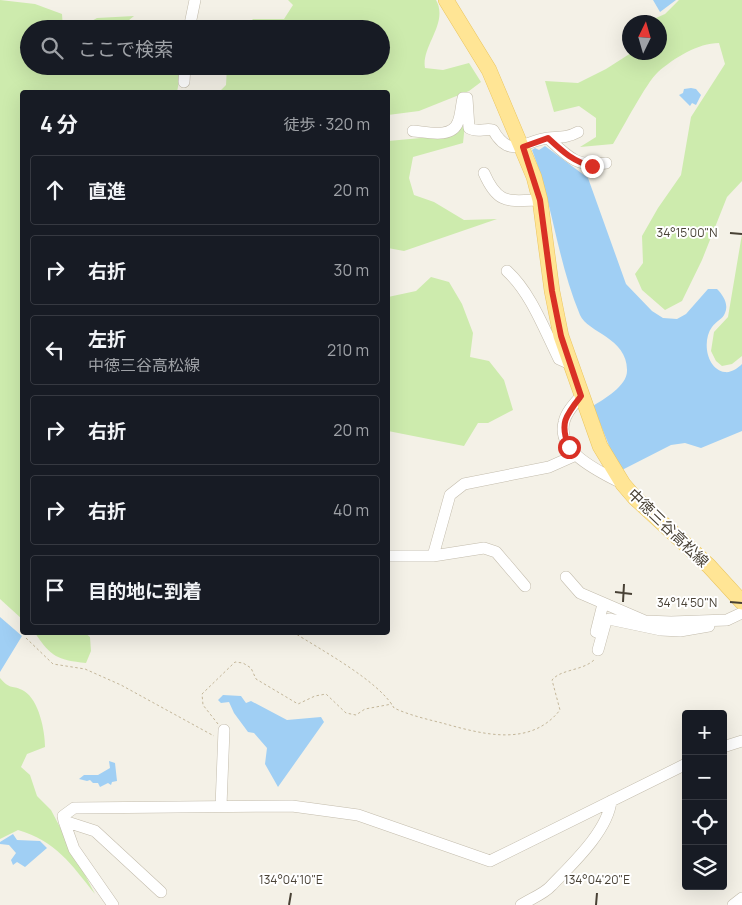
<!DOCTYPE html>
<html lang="ja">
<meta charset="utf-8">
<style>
:root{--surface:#171b24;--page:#20242c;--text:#f1f3f6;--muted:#9ea1a6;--line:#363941}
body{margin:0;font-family:Manrope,"Noto Sans JP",sans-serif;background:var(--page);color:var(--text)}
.controls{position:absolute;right:15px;bottom:15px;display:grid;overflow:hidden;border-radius:5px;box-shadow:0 5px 20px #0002}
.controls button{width:45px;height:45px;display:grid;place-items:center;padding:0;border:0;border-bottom:1px solid var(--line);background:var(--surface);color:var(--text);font:25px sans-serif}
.compass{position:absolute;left:622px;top:15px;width:45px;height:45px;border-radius:50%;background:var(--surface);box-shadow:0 5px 20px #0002;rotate:5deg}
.stop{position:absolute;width:15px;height:15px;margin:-11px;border:4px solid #d93025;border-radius:50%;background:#fff}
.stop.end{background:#d93025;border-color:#fff;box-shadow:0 1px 5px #0008}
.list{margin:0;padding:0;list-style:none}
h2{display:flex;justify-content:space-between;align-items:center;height:65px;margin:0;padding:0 20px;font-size:21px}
h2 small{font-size:16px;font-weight:400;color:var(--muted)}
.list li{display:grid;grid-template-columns:32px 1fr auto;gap:15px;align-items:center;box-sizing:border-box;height:70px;margin:0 10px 10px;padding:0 10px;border:1px solid var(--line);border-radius:5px}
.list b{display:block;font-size:19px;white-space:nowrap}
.list p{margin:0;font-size:16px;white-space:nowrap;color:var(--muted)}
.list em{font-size:16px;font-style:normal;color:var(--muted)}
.icon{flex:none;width:28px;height:28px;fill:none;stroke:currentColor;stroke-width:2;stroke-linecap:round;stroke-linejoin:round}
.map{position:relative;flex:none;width:742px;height:905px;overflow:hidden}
.search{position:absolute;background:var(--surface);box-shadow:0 5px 20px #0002;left:20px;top:20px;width:370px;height:55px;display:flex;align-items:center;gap:12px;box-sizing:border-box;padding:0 18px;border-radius:28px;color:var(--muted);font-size:19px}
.panel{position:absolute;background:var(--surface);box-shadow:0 5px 20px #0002;left:20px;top:90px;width:370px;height:545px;border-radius:5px}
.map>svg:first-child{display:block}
</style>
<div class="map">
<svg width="742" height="905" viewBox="0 0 742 905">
<rect width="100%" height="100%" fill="#f4f1e7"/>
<path fill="#cdebad" d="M0 0 35 4 62 14 63 29H29V66H182L177 92H22V619L0 599Z
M288 0H436C449 23 421 46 425 68L443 70 469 63 481 82 469 91 419 111 388 115V92H219L226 85 227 66H381V29H243L253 19H284L293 5Z
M679 0H742V181L727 197 702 260 682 301 665 310 642 290 635 274 643 263 642 236 658 208 681 175 691 117 725 64 719 43C698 43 674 58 658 72 646 83 623 128 613 144L580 147 596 137V118L579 106 554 112 545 81 578 83 606 69 631 53 660 52V22H647L665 14Z
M134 16 118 29H77L97 18Z
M465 124 463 143 413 157 409 178 414 195 434 202 464 220 497 219 404 251 388 248V141L454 135Z
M742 234V356L732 364 722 366 716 361 711 351 714 332 728 317Z
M431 277 449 282 462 304 473 333 470 357 489 361 504 380 513 410 488 423H478L464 446 388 431V297L416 291Z
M35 633H85L90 637 91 651 86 663C58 660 51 657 35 633Z
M0 678C11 691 12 684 24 691 39 700 45 731 45 747L27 754 21 767 30 775 37 796 51 810 95 894C71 864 56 841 18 830L0 839Z"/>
<path fill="#a0cff4" d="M653 0H676L660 12Z
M691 88 696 89 701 95 696 105 692 103 690 106 679 95 683 93 684 89Z
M545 146 588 178 626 284 652 311 663 318 677 319 686 314 708 289H717C723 295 729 304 725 313 723 319 716 321 712 327 702 340 706 369 725 372 731 373 738 368 742 364V431L701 448 685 443 671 445 622 470 610 448 593 406C604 399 627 386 627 371 628 338 588 333 580 315 557 260 553 204 532 150L535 148 539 150Z
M0 617 22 636 0 672Z
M223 695 241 696 246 703 251 701 287 720 321 717 324 722 278 787 265 764 267 748 254 733 248 732 234 713 229 702 221 703 218 700Z
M109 761 115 763 117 781 112 782 111 785 108 783 100 787 98 783H93L90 780 87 781 79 779 84 775H98L110 768Z
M13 834 17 840 40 841 47 848 25 867 17 862 13 865 11 860 16 853 9 845 0 844V842Z"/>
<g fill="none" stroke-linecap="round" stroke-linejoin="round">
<g stroke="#c3bcac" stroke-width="12">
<path id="minor" d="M189 29 195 0
M184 82 185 66
M413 131C427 132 452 139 458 122 461 115 461 106 463 98H467L469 128C477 133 484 128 493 130 510 160 524 141 548 138 559 137 567 138 578 132
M548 138C567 156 577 168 606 163
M484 173C498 205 508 201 540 200
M507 271C531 293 544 329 559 359L568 363
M581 396C575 403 566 412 564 422 556 453 601 472 623 484
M388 556H433L484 548 496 552 525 586
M433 556 450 495 464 484 549 467 576 455
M566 577 580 593 645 621 671 622 727 620 742 613
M596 632 603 604
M598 650 606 621 609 619 661 630 680 631 709 626
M723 747 742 741
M221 806 224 730
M64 821 74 849 113 905
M161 892 95 831 64 821 63 816 74 808 292 806 358 815 490 861 686 764
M521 905C530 899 544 894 551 886 571 865 608 831 611 801
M733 905 742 898"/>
</g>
<g stroke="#eac55f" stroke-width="16">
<path id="major" d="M446 0 489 70 534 177 540 200 552 291 561 336 600 446 623 484 635 498 709 566 742 602"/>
</g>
<path stroke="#c3b699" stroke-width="1" stroke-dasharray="2.5 2.5" stroke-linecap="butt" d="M293 632C321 650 379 681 394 708 409 715 426 719 442 723 482 734 530 748 560 710L552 680C561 669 582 671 594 660
M26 638 53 664 85 669 121 685 214 736
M218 724 203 705 202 694 235 662 243 663 251 668 256 679 298 704 315 696 326 694 346 713 356 715 365 709 392 704"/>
<use href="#minor" stroke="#fff" stroke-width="11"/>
<use href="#major" stroke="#ffe595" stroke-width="15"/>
</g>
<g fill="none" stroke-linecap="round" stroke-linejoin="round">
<path stroke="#d93025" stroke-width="6" d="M569 447C559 423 566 415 581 396L561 336 552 291 540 200 523 147 548 138C561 150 573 162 592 166"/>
</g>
<path fill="none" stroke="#484135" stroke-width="2" d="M730 233 742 234M615 592 632 594M623 602 624 584M730 602 742 603M289 905 291 893M596 905 597 893"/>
<g text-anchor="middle" stroke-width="4" stroke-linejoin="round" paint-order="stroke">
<g font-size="15" fill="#484135" stroke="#fff">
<text transform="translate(668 528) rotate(44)" y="5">中徳三谷高松線</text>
</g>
</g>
<g font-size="12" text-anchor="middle" fill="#484135" stroke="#fff" stroke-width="4" stroke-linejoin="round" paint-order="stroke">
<text x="687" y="237">34°15'00"N</text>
<text x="687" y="607">34°14'50"N</text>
<text x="291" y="884">134°04'10"E</text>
<text x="597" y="884">134°04'20"E</text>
</g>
</svg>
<div class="controls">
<button>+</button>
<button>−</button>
<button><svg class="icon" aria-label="locate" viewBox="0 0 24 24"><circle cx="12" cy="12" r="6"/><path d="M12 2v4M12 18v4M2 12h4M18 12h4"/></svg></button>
<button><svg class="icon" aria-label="layers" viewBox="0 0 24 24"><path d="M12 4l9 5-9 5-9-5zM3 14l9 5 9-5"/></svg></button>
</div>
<svg class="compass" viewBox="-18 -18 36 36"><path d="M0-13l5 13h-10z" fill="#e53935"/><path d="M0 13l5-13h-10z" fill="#9ea1a6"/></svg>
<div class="stop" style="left:569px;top:447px"></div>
<div class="stop end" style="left:592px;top:166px"></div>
<div class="search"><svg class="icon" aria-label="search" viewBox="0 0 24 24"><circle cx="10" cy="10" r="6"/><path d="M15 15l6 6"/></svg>ここで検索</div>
<section class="panel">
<h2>4 分<small>徒歩 · 320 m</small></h2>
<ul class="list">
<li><svg class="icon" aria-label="ahead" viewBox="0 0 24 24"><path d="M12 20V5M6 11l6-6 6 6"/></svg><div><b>直進</b></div><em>20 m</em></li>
<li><svg class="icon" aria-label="right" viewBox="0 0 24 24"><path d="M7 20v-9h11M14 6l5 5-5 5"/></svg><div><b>右折</b></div><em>30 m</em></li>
<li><svg class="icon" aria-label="left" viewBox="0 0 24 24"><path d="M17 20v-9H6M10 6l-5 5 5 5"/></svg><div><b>左折</b><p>中徳三谷高松線</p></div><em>210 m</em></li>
<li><svg class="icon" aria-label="right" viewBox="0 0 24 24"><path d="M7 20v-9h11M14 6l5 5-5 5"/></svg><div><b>右折</b></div><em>20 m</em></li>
<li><svg class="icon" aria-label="right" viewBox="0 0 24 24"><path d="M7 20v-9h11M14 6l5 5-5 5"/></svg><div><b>右折</b></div><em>40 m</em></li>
<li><svg class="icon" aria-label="arrive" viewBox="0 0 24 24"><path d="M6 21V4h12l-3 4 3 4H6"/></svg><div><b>目的地に到着</b></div></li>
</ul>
</section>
</div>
